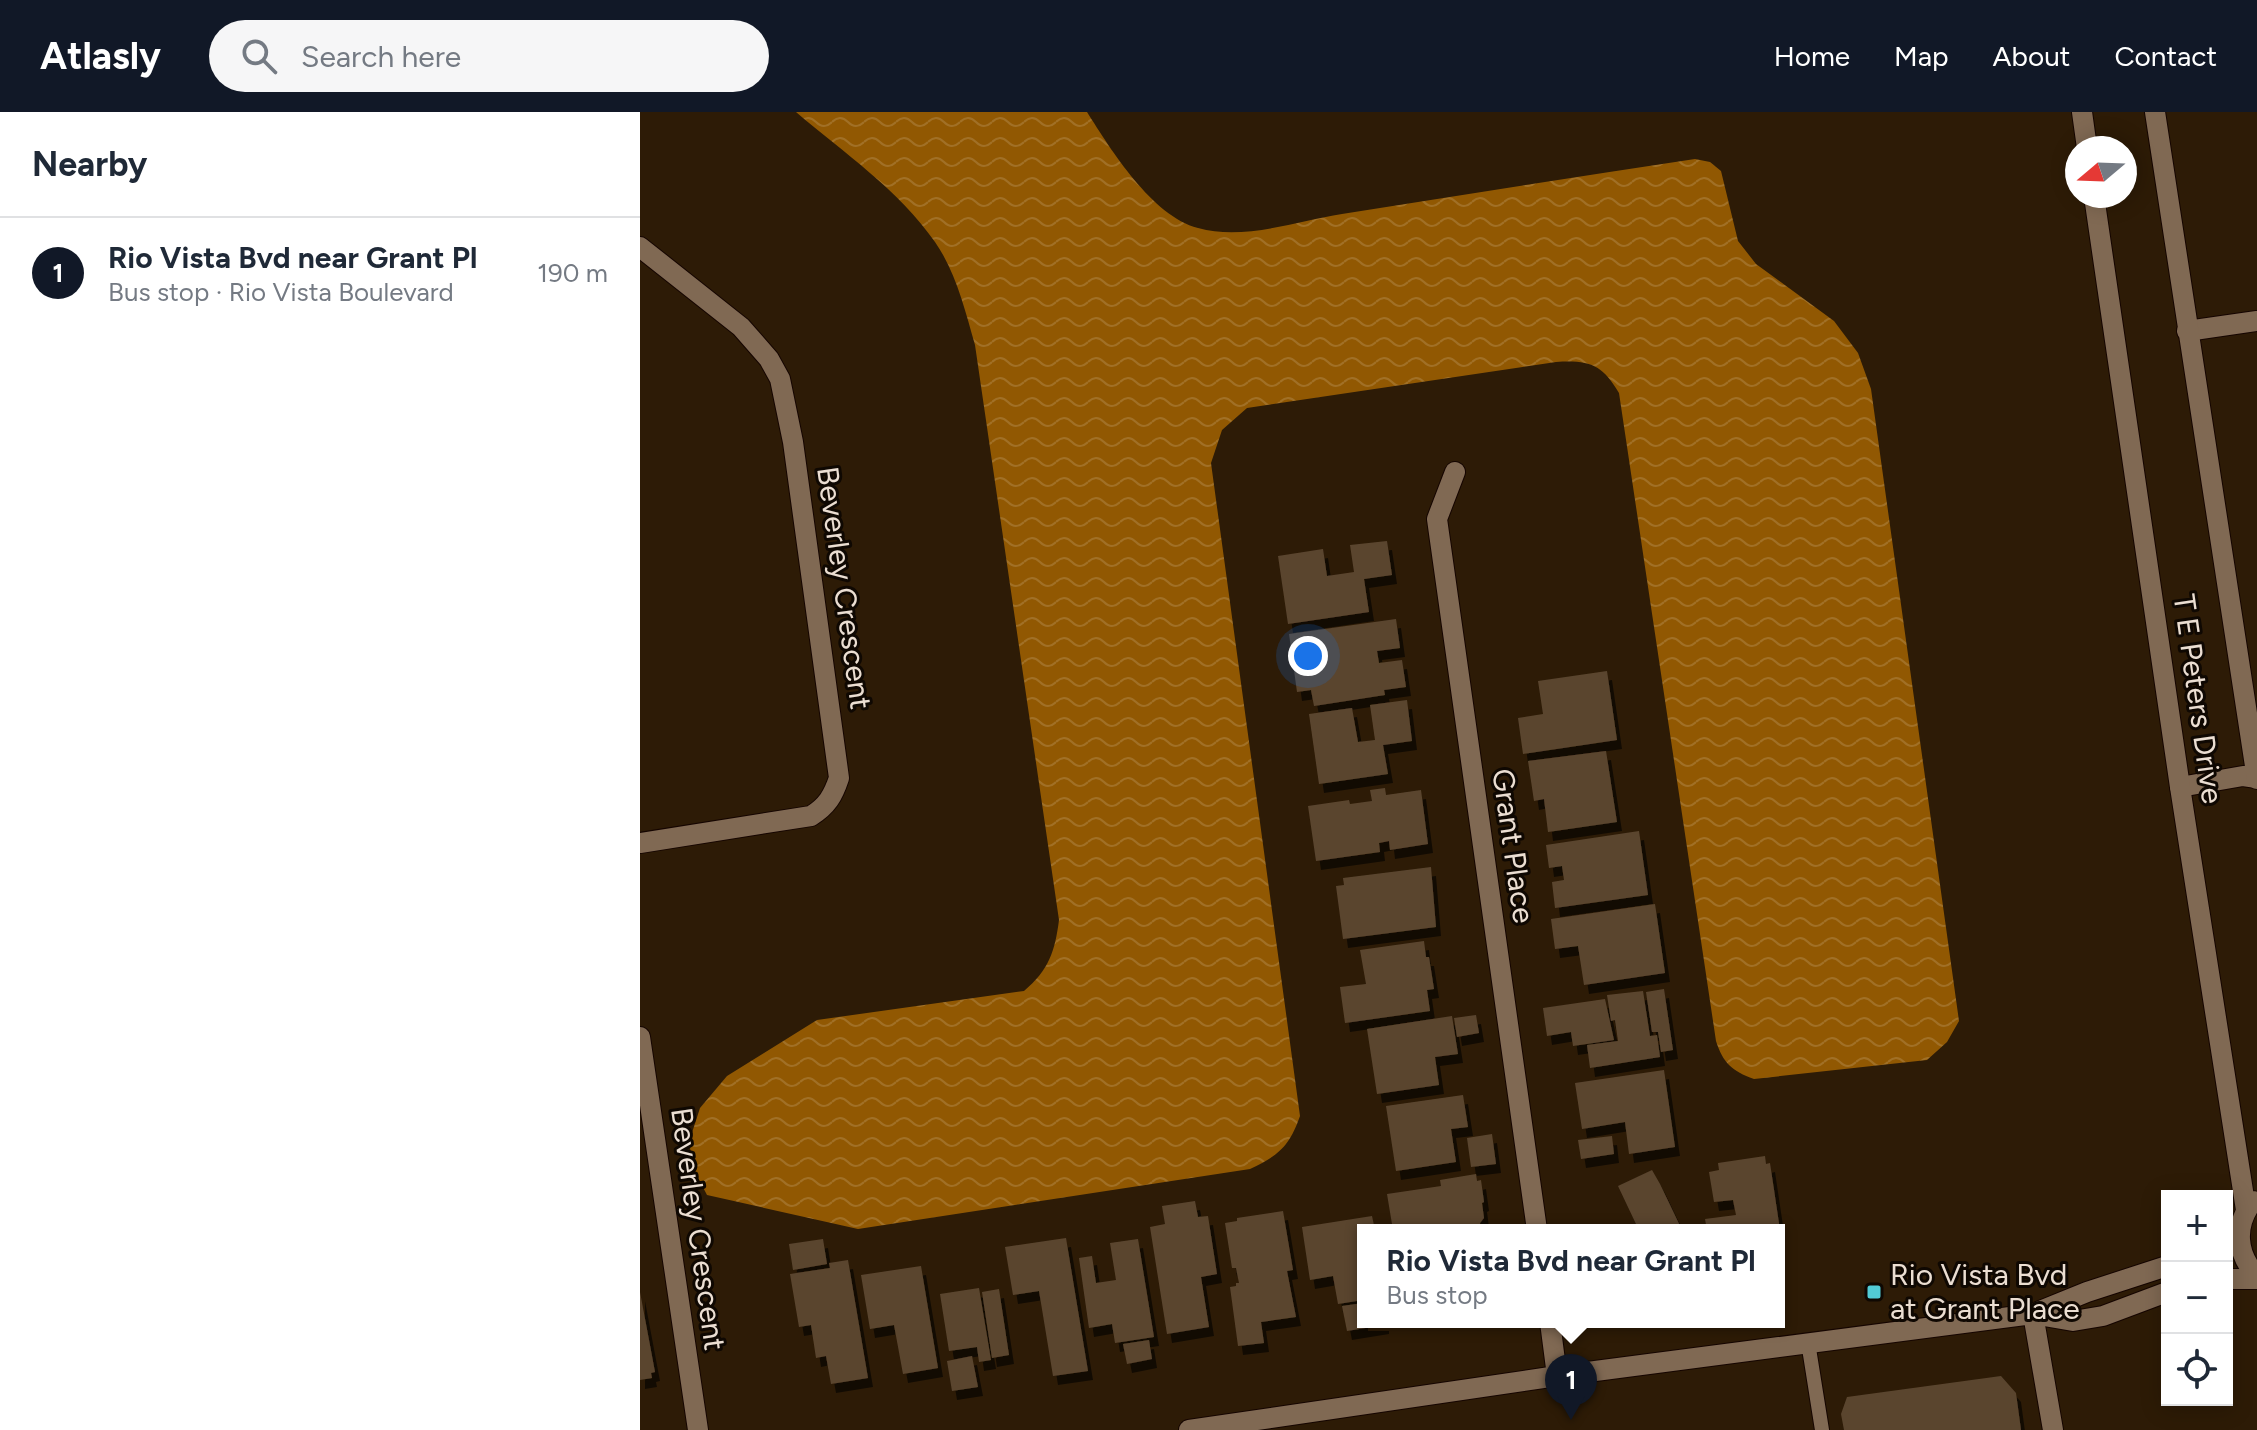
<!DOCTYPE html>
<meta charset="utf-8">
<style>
:root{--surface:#fff;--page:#f6f6f7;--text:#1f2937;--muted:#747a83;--line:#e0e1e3;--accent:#111827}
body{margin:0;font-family:Figtree,sans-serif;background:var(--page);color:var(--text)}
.controls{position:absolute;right:24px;bottom:24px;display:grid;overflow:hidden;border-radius:0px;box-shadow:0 4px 20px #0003}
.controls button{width:72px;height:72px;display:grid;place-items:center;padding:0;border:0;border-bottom:2px solid var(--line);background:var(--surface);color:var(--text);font:40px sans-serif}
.compass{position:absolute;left:1425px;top:24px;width:72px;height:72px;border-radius:50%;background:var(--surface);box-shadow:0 4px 20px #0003;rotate:251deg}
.you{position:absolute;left:668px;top:544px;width:28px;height:28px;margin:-20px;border:6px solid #fff;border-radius:50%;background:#1a73e8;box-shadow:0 0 0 12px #1a73e833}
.badge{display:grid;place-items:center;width:52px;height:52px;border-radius:50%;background:var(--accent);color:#fff;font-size:26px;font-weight:700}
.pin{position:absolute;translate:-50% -66px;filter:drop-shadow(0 2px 4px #0008)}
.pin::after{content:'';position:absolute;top:42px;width:28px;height:24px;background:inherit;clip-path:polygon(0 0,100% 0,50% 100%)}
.popup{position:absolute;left:717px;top:1112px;width:428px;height:104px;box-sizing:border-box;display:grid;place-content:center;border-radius:0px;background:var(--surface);filter:drop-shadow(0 2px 6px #0005);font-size:26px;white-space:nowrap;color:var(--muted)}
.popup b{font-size:30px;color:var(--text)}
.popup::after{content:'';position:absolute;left:50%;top:100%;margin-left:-16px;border:16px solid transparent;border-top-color:var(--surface)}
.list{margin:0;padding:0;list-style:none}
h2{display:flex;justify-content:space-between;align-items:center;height:104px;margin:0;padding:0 32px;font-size:34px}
h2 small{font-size:26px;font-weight:400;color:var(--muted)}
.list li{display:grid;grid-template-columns:52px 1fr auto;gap:24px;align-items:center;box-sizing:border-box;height:112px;padding:0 32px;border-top:2px solid var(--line)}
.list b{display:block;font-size:30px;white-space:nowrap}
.list p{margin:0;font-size:26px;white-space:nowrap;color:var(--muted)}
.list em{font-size:26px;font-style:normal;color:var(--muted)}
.icon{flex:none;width:44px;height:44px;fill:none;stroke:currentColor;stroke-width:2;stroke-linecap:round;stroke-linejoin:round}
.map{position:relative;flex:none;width:1617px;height:1318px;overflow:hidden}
header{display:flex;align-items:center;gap:48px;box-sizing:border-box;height:112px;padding:0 40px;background:var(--accent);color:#fff}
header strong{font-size:38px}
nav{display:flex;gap:44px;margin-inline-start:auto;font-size:28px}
.search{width:560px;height:72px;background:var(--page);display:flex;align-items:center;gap:20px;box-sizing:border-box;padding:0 28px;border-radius:44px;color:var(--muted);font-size:30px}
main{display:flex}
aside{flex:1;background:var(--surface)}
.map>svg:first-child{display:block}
</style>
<header>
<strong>Atlasly</strong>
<div class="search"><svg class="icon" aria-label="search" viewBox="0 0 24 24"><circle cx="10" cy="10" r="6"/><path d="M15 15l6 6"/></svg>Search here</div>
<nav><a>Home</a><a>Map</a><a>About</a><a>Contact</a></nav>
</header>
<main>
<aside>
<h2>Nearby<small></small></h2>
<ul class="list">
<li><span class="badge">1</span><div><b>Rio Vista Bvd near Grant Pl</b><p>Bus stop · Rio Vista Boulevard</p></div><em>190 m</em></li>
</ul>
</aside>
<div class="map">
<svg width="1617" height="1318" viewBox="0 0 1617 1318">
<defs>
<pattern id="water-waves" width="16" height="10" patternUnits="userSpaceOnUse" patternTransform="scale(2)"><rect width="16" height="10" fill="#915802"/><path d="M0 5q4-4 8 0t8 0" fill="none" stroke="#a17026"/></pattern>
<filter id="shadow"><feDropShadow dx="5" dy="9" stdDeviation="0" flood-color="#0009"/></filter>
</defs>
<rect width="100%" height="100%" fill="#2d1b06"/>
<path fill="url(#water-waves)" d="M156 0H447C471 38 512 104 558 116 604 129 656 109 702 102 819 83 937 65 1055 47L1070 50 1081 59 1098 129 1116 152 1194 209 1218 241 1231 277 1319 909 1307 930 1287 948 1114 967C1092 959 1083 951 1076 929L979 281C962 252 949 248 916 250L607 296 582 318 571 351 660 1004C649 1035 639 1043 610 1057L218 1117 67 1083 54 1058 49 1030 60 996 87 964 177 908 384 879C409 858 415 839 419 808L335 233C325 198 316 160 295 130 259 78 204 41 156 0Z"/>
<path fill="#5a452f" filter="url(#shadow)" d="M747 429 752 463 724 467 729 500 648 512 638 444 683 437 687 464 714 460 710 433Z
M756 507 760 536 737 539 739 551 762 548 766 575 744 578 745 583 674 594 671 578 657 580 649 522Z
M967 559 977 628 883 642 878 606 903 602 898 569Z
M767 588 772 629 743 633 748 662 679 672 669 602 712 596 718 630 735 628 730 593Z
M966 639 977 710 908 720 904 687 894 689 888 649Z
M745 676 746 683 781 678 788 732 750 738 749 729 739 731 740 740 676 749 668 694 709 688 710 692 732 689 730 678Z
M999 719 1008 783 915 796 912 770 924 768 922 754 909 756 906 733Z
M791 755 796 815 703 827 696 774 704 773 703 766Z
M1015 792 1025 861 944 873 938 834 915 837 911 807Z
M784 829 786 845H789L794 877 787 878 790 899 705 911 700 875 726 872 720 838Z
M1024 877 1033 938 1021 940 1018 920H1012L1006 880Z
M1003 879 1010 924 1017 923 1020 945 950 956 947 933 978 929 975 908 971 909 967 883Z
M965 887 974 928 933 934 931 920 907 924 903 896Z
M836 903 839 921 817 925 814 906Z
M812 904 818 942 795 945 799 973 737 982 727 917Z
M1024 958 1035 1035 989 1042 985 1010 942 1017 935 971Z
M823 983 828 1015 811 1017 816 1050 756 1059 746 994Z
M852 1022 856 1052 831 1055 827 1026Z
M972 1024 974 1042 941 1047 938 1028Z
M1125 1044 1126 1052 1130 1051 1140 1118H1067L1065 1107 1096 1103 1093 1088 1074 1090 1069 1060 1079 1058 1078 1051Z
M1012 1058 1020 1072 1042 1118H983L996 1112 978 1074Z
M836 1062 837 1069 841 1068 844 1090 842 1091 844 1106 840 1111 841 1118H753L747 1082 801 1074 800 1068Z
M555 1089 558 1105 568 1104 577 1162 561 1165 569 1215 527 1222 510 1115 525 1112 522 1094Z
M643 1099 653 1158 647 1159 656 1205 621 1210 624 1231 598 1234 590 1175 596 1174V1171H599L596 1156H592L585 1111 597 1109V1106Z
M732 1104 735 1118H723V1188L698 1192 693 1164 670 1168 662 1115Z
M426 1126 448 1259 413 1264 399 1179 373 1183 365 1135Z
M183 1127 187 1152 153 1158 149 1132Z
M498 1127 514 1225 475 1231 472 1212 449 1216 439 1146 452 1144 456 1171 476 1168 470 1131Z
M208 1148 228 1266 191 1272 186 1244 176 1246 171 1213 159 1215 150 1162 190 1156 189 1151Z
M281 1154 298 1256 263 1262 254 1213 230 1217 221 1163Z
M339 1176 351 1248 339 1250 337 1235 309 1239 300 1182Z
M359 1177 369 1243 352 1246 342 1180Z
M0 1180 15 1260 11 1261 12 1266 0 1268Z
M723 1191V1210H744V1213L707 1219 702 1194Z
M509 1228 512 1247 487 1252 483 1232Z
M332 1244 338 1275 312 1279 307 1249Z
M1361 1264 1376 1281 1381 1318H1204L1201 1302 1207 1285Z"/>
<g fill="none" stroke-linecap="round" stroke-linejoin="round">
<g stroke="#150500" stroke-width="16">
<path id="service" d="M1168 1230 1182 1318"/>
</g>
<g stroke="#150500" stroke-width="22">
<path id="minor" d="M0 135 101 215 129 247 140 267 153 330 199 666C193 684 187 694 171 704L0 731
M1547 219 1617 209
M815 360 797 407 897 1118
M1540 675 1603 664 1617 666
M0 925 58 1318
M1393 1202 1413 1318
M910 1210 917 1264"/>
</g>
<g stroke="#150500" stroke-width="22">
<path id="tertiary" d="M1442 0 1447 36
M1515 0 1617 667
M1454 84 1540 675 1606 1098
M1613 1089C1594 1113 1596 1142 1617 1164
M1587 1167H1617
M1393 1202 1433 1209 1463 1204 1527 1180
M549 1318 917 1264 1393 1202 1447 1180 1527 1154"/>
</g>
<use href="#service" stroke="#806953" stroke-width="14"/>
<use href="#minor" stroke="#806953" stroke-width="20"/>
<use href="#tertiary" stroke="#806953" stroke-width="20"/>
</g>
<rect fill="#52ccd6" stroke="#0f0802" stroke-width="3" x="1226" y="1172" width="16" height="16" rx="4"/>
<g text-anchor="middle" stroke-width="6" stroke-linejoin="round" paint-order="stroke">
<g font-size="30" fill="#ebded2" stroke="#0f0802">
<text transform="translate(204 476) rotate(82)" y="10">Beverley Crescent</text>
<text transform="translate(1558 587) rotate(82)" y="10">T E Peters Drive</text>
<text transform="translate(873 734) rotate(82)" y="10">Grant Place</text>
<text transform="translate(58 1117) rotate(82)" y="10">Beverley Crescent</text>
</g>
<g font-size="30" fill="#ebded2" stroke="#0f0802" text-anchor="start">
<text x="1250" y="1173">Rio Vista Bvd<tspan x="1250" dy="34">at Grant Place</tspan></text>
</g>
</g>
</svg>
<div class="controls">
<button>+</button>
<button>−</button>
<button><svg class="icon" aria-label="locate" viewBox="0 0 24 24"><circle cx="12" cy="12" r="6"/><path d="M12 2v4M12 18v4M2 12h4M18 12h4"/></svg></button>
</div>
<svg class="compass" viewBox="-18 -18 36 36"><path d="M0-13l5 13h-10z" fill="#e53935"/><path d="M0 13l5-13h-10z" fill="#747a83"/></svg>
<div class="you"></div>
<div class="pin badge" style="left:931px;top:1308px">1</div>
<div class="popup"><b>Rio Vista Bvd near Grant Pl</b>Bus stop</div>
</div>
</main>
